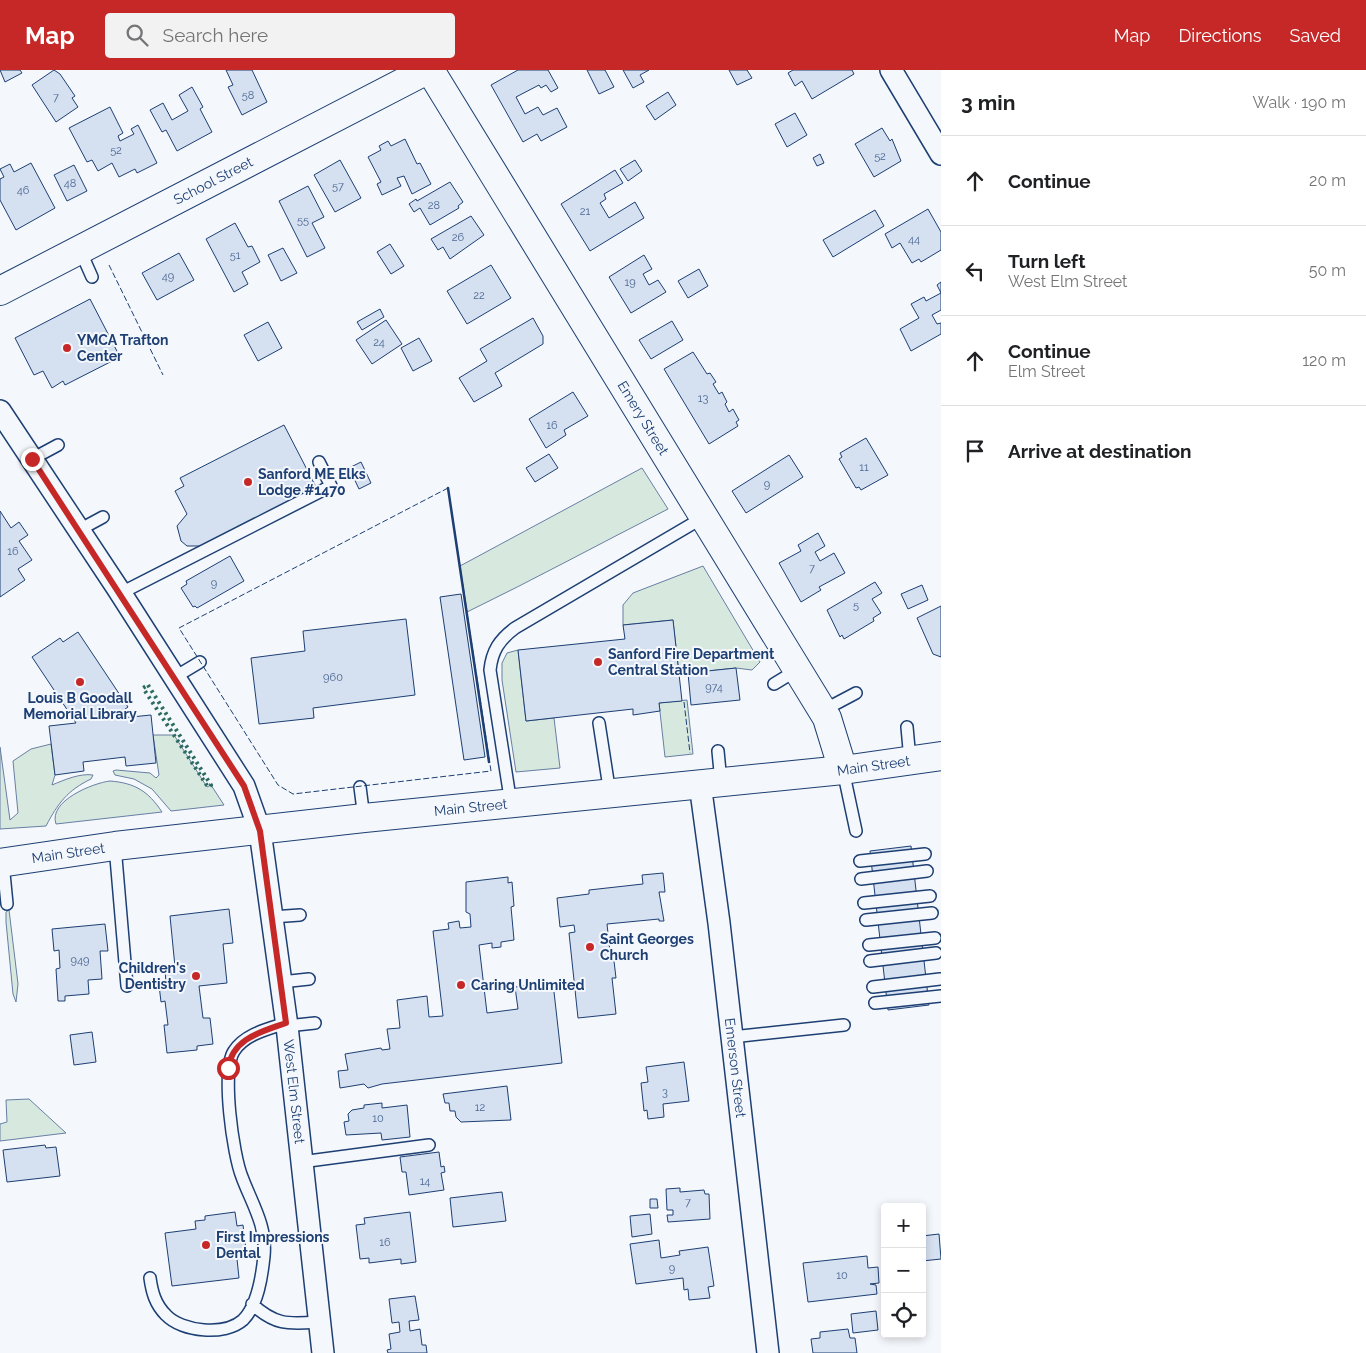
<!DOCTYPE html>
<meta charset="utf-8">
<style>
:root{--surface:#fff;--page:#f2f2f2;--text:#202124;--muted:#757577;--line:#e0e0e0;--accent:#c62828}
body{margin:0;font-family:Raleway,sans-serif;background:var(--page);color:var(--text)}
.controls{position:absolute;right:15px;bottom:15px;display:grid;overflow:hidden;border-radius:5px;box-shadow:0 2px 8px #0003}
.controls button{width:45px;height:45px;display:grid;place-items:center;padding:0;border:0;border-bottom:1px solid var(--line);background:var(--surface);color:var(--text);font:25px sans-serif}
.stop{position:absolute;width:15px;height:15px;margin:-11px;border:4px solid #c62828;border-radius:50%;background:#fff}
.stop.end{background:#c62828;border-color:#fff;box-shadow:0 1px 5px #0008}
.list{margin:0;padding:0;list-style:none}
h2{display:flex;justify-content:space-between;align-items:center;height:65px;margin:0;padding:0 20px;font-size:21px}
h2 small{font-size:16px;font-weight:400;color:var(--muted)}
.list li{display:grid;grid-template-columns:32px 1fr auto;gap:15px;align-items:center;box-sizing:border-box;height:90px;padding:0 20px;border-top:1px solid var(--line)}
.list b{display:block;font-size:19px;white-space:nowrap}
.list p{margin:0;font-size:16px;white-space:nowrap;color:var(--muted)}
.list em{font-size:16px;font-style:normal;color:var(--muted)}
.icon{flex:none;width:28px;height:28px;fill:none;stroke:currentColor;stroke-width:2;stroke-linecap:round;stroke-linejoin:round}
.map{position:relative;flex:none;width:941px;height:1283px;overflow:hidden}
header{display:flex;align-items:center;gap:30px;box-sizing:border-box;height:70px;padding:0 25px;background:var(--accent);color:#fff}
header strong{font-size:24px}
nav{display:flex;gap:28px;margin-inline-start:auto;font-size:18px}
.search{width:350px;height:45px;background:var(--page);display:flex;align-items:center;gap:12px;box-sizing:border-box;padding:0 18px;border-radius:5px;color:var(--muted);font-size:19px}
main{display:flex}
aside{flex:1;background:var(--surface)}
.map>svg:first-child{display:block}
</style>
<header>
<strong>Map</strong>
<div class="search"><svg class="icon" aria-label="search" viewBox="0 0 24 24"><circle cx="10" cy="10" r="6"/><path d="M15 15l6 6"/></svg>Search here</div>
<nav><a>Map</a><a>Directions</a><a>Saved</a></nav>
</header>
<main>
<div class="map">
<svg width="941" height="1283" viewBox="0 0 941 1283">
<rect width="100%" height="100%" fill="#f4f7fb"/>
<path fill="#d7e8df" stroke="#687fa3" d="M642 398 668 439C601 473 535 509 467 542L460 496Z
M703 496 760 592 752 600 736 598 679 604 673 550 623 555V535L633 523Z
M518 580 526 651 554 648 560 698 516 702 502 610V593L507 583Z
M687 630 693 684 665 687 659 633Z
M153 665H174L207 717 211 715 224 735 171 741 152 719 134 709 115 705 113 701 116 700 150 703 156 708 159 705Z
M51 674 55 705 52 715C64 710 80 703 93 705L91 709C68 720 58 733 46 756L0 759V677L10 750 18 743 13 691 31 679Z
M110 711C135 713 148 721 162 742L56 754C48 731 93 713 110 711Z
M9 840 18 914 16 932 13 924 6 852V842Z
M29 1029 66 1063 0 1071V1054L7 1052 6 1030Z"/>
<path fill="#d5e0f0" stroke="#1d3f73" d="M0 0H20L22 3 5 12Z
M54 0 60 4 75 26 72 28 78 37 56 52 32 15Z
M226 0H252L267 32 242 45 228 17 233 15Z
M518 0H548L558 18 551 22 546 15 541 18 539 15 516 27 525 44 538 37 543 45 557 38 567 57 541 71 537 64 523 72 491 15Z
M587 0H605L614 17 599 24Z
M623 0H649L640 5 644 12 633 18Z
M729 0H747L752 8 737 15Z
M793 0H852L854 4 812 29 802 11 795 16 788 3Z
M192 17 203 37 200 39 212 62 177 81 166 60 162 62 150 40 163 33 172 50 188 41 179 25Z
M668 22 676 35 655 50 646 36Z
M110 37 123 63 118 66 120 71 134 64 131 59 138 55 157 93 137 103 135 99 119 107 112 93 98 101 92 90 87 92 69 58Z
M795 43 807 65 787 77 775 54Z
M882 58 890 71 892 69 901 91 874 107 855 74Z
M405 69 417 94 420 93 431 114 412 124 404 106 397 108 401 116 382 125 377 114 381 112 368 87 381 80 379 76 388 71 391 76Z
M820 84 824 93 817 96 813 88Z
M340 90 361 128 335 142 314 105Z
M635 90 642 101 628 111 620 99Z
M31 93 55 138 16 160 0 130V109L4 107 0 99 10 94 14 102Z
M74 95 87 121 67 131 54 105Z
M615 100 623 113 604 124 606 129 600 133 609 148 635 132 644 148 590 181 561 134Z
M450 112 463 132 458 136 459 138 430 155 420 138 414 142 409 134 416 129 417 131Z
M308 116 324 147 312 153 325 178 307 187 279 131Z
M928 139 941 162V180L921 192 919 189 912 193 900 173 892 178 885 164Z
M875 140 884 156 833 187 823 170Z
M471 146 484 165 450 189 443 177 438 180 431 169Z
M235 153 248 177 252 176 260 192 242 202 248 214 234 222 206 169Z
M390 174 404 196 391 204 377 182Z
M283 178 297 203 281 211 268 185Z
M179 183 194 210 157 230 142 203Z
M644 185 652 199 643 204 649 215 658 210 666 222 631 243 609 207Z
M491 195 511 228 467 254 447 221Z
M699 199 708 216 688 228 678 211Z
M941 212V240L932 245 937 254 941 253V264L911 281 900 259 919 248 911 234 924 227 926 231 941 223 937 215Z
M90 229 120 287 65 315 63 311 52 318 43 301 34 305 15 268Z
M380 239 384 247 362 260 357 252Z
M533 248 543 266V274L495 303 502 316 474 332 459 308 487 291 480 279Z
M386 250 402 274 372 294 356 270Z
M672 251 683 270 651 289 639 270Z
M268 252 282 278 258 291 244 265Z
M419 268 432 291 413 301 401 278Z
M693 282 707 304 710 303 716 312 713 314 719 324 722 322 727 332 725 334 729 342 733 339 739 350 736 352 738 356 709 374 664 299Z
M573 322 588 346 564 360 566 365 546 378 529 349Z
M284 355 317 419 203 476H187L181 471 177 456 187 444 175 421 184 416 180 408Z
M866 368 888 405 861 420 859 417 856 418 839 389 842 387 840 383Z
M549 384 558 398 535 412 526 398Z
M789 385 803 407 746 443 732 421Z
M361 392 371 413 359 419 349 398Z
M0 441 11 458 19 452 28 465 19 471 32 490 18 499 25 510 0 527Z
M818 463 825 476 815 482 820 491 834 483 845 503 819 517 821 520 801 532 779 493 801 481 798 475Z
M230 486 244 511 197 538 195 536 193 537 181 518 187 514 186 511Z
M875 512 882 523 872 529 881 543 873 548 874 551 844 569 842 565 840 567 827 540Z
M922 515 928 530 908 539 901 524Z
M461 524 485 687 464 690 440 527Z
M941 536V587L933 584 917 548Z
M406 549 415 625 313 638 314 648 259 654 251 588 305 581 303 561Z
M673 550 682 631 659 633 660 641 633 645V639L526 651 518 580 625 569 623 555Z
M78 562 128 637 111 649 151 645 156 693 126 696 125 687 83 692 84 701 55 705 49 656 76 653 32 587 60 568 63 572Z
M736 598 740 630 691 635 688 603Z
M911 776 929 935 888 940 870 781Z
M663 803 665 822H659L664 851H659V849L607 854 611 891H614L616 908H612L616 944 578 948 569 863 575 862 574 855 560 857 557 828 589 824V820L643 814 642 805Z
M508 807V813L512 812 514 836 511 837 514 870 501 872V877L492 878V873L479 875 487 943 518 939 515 917 553 913 562 993 382 1014 368 1018 364 1014 340 1018 338 1001 348 1000 345 984 381 978 382 980 390 979 387 959 400 958 397 930 427 926 429 947 443 946 433 861 449 859 448 853 459 851 460 858 471 857 470 844 466 842V812Z
M229 839 233 873 223 874 227 913 199 916 203 948H210L213 974 197 976V980L167 983 164 955H168L165 931 161 932 159 915 166 914 165 899 175 897 170 846Z
M105 854 108 881H100L102 909 88 910 89 924 65 926V931H58L56 899 60 898 59 880 54 881 52 859Z
M92 962 96 992 74 995 70 965Z
M684 992 689 1031 663 1034 664 1047 648 1049 647 1040 644 1041 641 1013 648 1012 646 997Z
M507 1016 511 1050 461 1052 456 1047 455 1041H450L449 1033H445L443 1024Z
M382 1033V1038L407 1035 410 1067 382 1070 381 1063 346 1065 344 1052 349 1051 348 1044 352 1040 364 1038V1035Z
M45 1075 46 1078 56 1077 60 1106 7 1112 3 1080Z
M439 1082 441 1097 444 1096 445 1102 441 1103 444 1120 409 1125 406 1102H402L400 1087Z
M680 1118V1122L704 1120 705 1124H709L710 1149 668 1152 667 1145H673V1140H667L666 1119Z
M502 1122 506 1151 453 1157 450 1128Z
M650 1129H657L658 1138H650Z
M235 1142 237 1156 243 1155 247 1188 237 1189 239 1208 172 1216 165 1163 196 1159 195 1151 205 1150V1146Z
M410 1142 416 1192 401 1194V1189L369 1193V1188L360 1189 356 1155 365 1154 364 1148Z
M650 1144 652 1164 632 1167 630 1146Z
M939 1164 941 1189 922 1191V1166Z
M659 1170 661 1188 680 1185 679 1181 708 1177 714 1216 708 1217 710 1228 689 1230 688 1219 684 1220 683 1208 636 1214 630 1174Z
M867 1186 868 1198 878 1197 879 1213 870 1214 876 1215 877 1224 808 1232 803 1193Z
M415 1226 419 1250 409 1251 410 1261 420 1259 422 1275H426L427 1283H388L387 1280 391 1279 389 1264 400 1262 399 1252 392 1253 389 1229Z
M876 1241 878 1260 853 1263 851 1244Z
M848 1259 850 1268H855L857 1283H813L811 1269 820 1268V1262Z"/>
<g fill="none" stroke-linecap="round" stroke-linejoin="round">
<g stroke="#1d3f73" stroke-width="14">
<path id="lane" d="M80 180 92 207
M32 389 58 375
M79 460 103 447
M121 523 331 416 319 392
M175 607 200 592
M774 614 797 600
M822 641 856 623
M599 653 610 724
M907 657 910 690
M718 681 721 712
M843 700 856 761
M360 717 364 748
M511 734 490 600C492 581 499 570 515 558L704 447
M115 776 127 916
M860 791 925 784
M3 793 7 834
M861 809 927 801
M864 833 930 826
M272 847 300 845
M866 850 932 843
M869 875 935 868
M870 891 936 883
M281 912 309 909
M873 917 940 909
M875 933 941 926
M287 956 315 953
M732 967 844 955
M301 1092 429 1075
M150 1208C152 1222 155 1234 166 1245 182 1262 225 1266 243 1250 258 1235 262 1206 264 1186 267 1156 252 1134 242 1107 233 1085 221 1000 234 981 245 964 268 959 286 953
M252 1234C276 1256 289 1254 319 1252"/>
</g>
<g stroke="#1d3f73" stroke-width="24">
<g id="street">
<path d="M891 0 941 84"/>
<path id="s1" d="M0 341 118 519 244 716 260 761 287 956 323 1283"/>
<path id="s2" d="M700 714 719 853 768 1283"/>
</g>
</g>
<g stroke="#1d3f73" stroke-width="30">
<g id="secondary">
<path id="s3" d="M430 0 827 648 843 700"/>
<path id="s4" d="M0 221 427 0"/>
</g>
</g>
<g stroke="#1d3f73" stroke-width="30">
<g id="highway">
<path id="s5" d="M0 793 115 776 364 748 843 700 941 686"/>
</g>
</g>
<use href="#lane" stroke="#f4f7fb" stroke-width="11"/>
<use href="#street" stroke="#f4f7fb" stroke-width="21"/>
<use href="#secondary" stroke="#f4f7fb" stroke-width="28"/>
<use href="#highway" stroke="#f4f7fb" stroke-width="28"/>
<path stroke="#2c6c60" stroke-width="4" stroke-dasharray="2.5 4" stroke-linecap="butt" d="M148 615 211 715 208 717 143 618Z"/>
<path stroke="#1d3f73" stroke-width="1" stroke-dasharray="6 2.5" stroke-linecap="butt" d="M109 195 163 305
M448 418 491 701 293 724 278 715 179 558Z
M684 632 690 683"/>
<path stroke="#1d3f73" stroke-width="2.5" d="M448 418 489 692"/>
</g>
<g fill="none" stroke-linecap="round" stroke-linejoin="round">
<path stroke="#c62828" stroke-width="6" d="M32 389 244 716 260 761 286 953C261 962 233 968 228 998"/>
</g>
<g fill="#c62828" stroke="#f4f7fb" stroke-width="2">
<circle cx="67" cy="278" r="5"/>
<circle cx="248" cy="412" r="5"/>
<circle cx="598" cy="592" r="5"/>
<circle cx="80" cy="612" r="5"/>
<circle cx="590" cy="877" r="5"/>
<circle cx="196" cy="906" r="5"/>
<circle cx="461" cy="915" r="5"/>
<circle cx="206" cy="1175" r="5"/>
</g>
<g text-anchor="middle" stroke-width="4" stroke-linejoin="round" paint-order="stroke">
<g font-size="11" fill="#4b6792">
<text x="248" y="29">58</text>
<text x="56" y="31">7</text>
<text x="116" y="84">52</text>
<text x="880" y="90">52</text>
<text x="70" y="117">48</text>
<text x="338" y="120">57</text>
<text x="23" y="124">46</text>
<text x="434" y="139">28</text>
<text x="585" y="145">21</text>
<text x="303" y="154">55</text>
<text x="458" y="171">26</text>
<text x="914" y="173">44</text>
<text x="235" y="189">51</text>
<text x="168" y="210">49</text>
<text x="630" y="216">19</text>
<text x="479" y="229">22</text>
<text x="379" y="276">24</text>
<text x="703" y="332">13</text>
<text x="552" y="359">16</text>
<text x="864" y="401">11</text>
<text x="767" y="418">9</text>
<text x="13" y="485">16</text>
<text x="812" y="502">7</text>
<text x="214" y="517">9</text>
<text x="856" y="539">5</text>
<text x="333" y="611">960</text>
<text x="714" y="621">974</text>
<text x="80" y="894">949</text>
<text x="665" y="1026">3</text>
<text x="480" y="1041">12</text>
<text x="378" y="1052">10</text>
<text x="425" y="1115">14</text>
<text x="688" y="1136">7</text>
<text x="385" y="1176">16</text>
<text x="672" y="1202">9</text>
<text x="842" y="1209">10</text>
</g>
<g font-size="14" fill="#1d3f73" stroke="#f4f7fb">
<text dy="5" stroke="none"><textPath href="#s4" startOffset="240">School Street</textPath></text>
<text dy="5" stroke="none"><textPath href="#s3" startOffset="408">Emery Street</textPath></text>
<text dy="5" stroke="none"><textPath href="#s5" startOffset="879">Main Street</textPath></text>
<text dy="5" stroke="none"><textPath href="#s5" startOffset="474">Main Street</textPath></text>
<text dy="5" stroke="none"><textPath href="#s5" startOffset="69">Main Street</textPath></text>
<text dy="5" stroke="none"><textPath href="#s2" startOffset="286">Emerson Street</textPath></text>
<text dy="5" stroke="none"><textPath href="#s1" startOffset="758">West Elm Street</textPath></text>
</g>
<g font-size="14" font-weight="bold" fill="#1d3f73" stroke="#f4f7fb" text-anchor="start">
<text x="77" y="275">YMCA Trafton<tspan x="77" dy="16">Center</tspan></text>
<text x="258" y="409">Sanford ME Elks<tspan x="258" dy="16">Lodge #1470</tspan></text>
<text x="608" y="589">Sanford Fire Department<tspan x="608" dy="16">Central Station</tspan></text>
<text x="80" y="633" text-anchor="middle">Louis B Goodall<tspan x="80" dy="16">Memorial Library</tspan></text>
<text x="600" y="874">Saint Georges<tspan x="600" dy="16">Church</tspan></text>
<text x="186" y="903" text-anchor="end">Children's<tspan x="186" dy="16">Dentistry</tspan></text>
<text x="471" y="920">Caring Unlimited</text>
<text x="216" y="1172">First Impressions<tspan x="216" dy="16">Dental</tspan></text>
</g>
</g>
</svg>
<div class="controls">
<button>+</button>
<button>−</button>
<button><svg class="icon" aria-label="locate" viewBox="0 0 24 24"><circle cx="12" cy="12" r="6"/><path d="M12 2v4M12 18v4M2 12h4M18 12h4"/></svg></button>
</div>
<div class="stop" style="left:228px;top:998px"></div>
<div class="stop end" style="left:32px;top:389px"></div>
</div>
<aside>
<h2>3 min<small>Walk · 190 m</small></h2>
<ul class="list">
<li><svg class="icon" aria-label="ahead" viewBox="0 0 24 24"><path d="M12 20V5M6 11l6-6 6 6"/></svg><div><b>Continue</b></div><em>20 m</em></li>
<li><svg class="icon" aria-label="left" viewBox="0 0 24 24"><path d="M17 20v-9H6M10 6l-5 5 5 5"/></svg><div><b>Turn left</b><p>West Elm Street</p></div><em>50 m</em></li>
<li><svg class="icon" aria-label="ahead" viewBox="0 0 24 24"><path d="M12 20V5M6 11l6-6 6 6"/></svg><div><b>Continue</b><p>Elm Street</p></div><em>120 m</em></li>
<li><svg class="icon" aria-label="arrive" viewBox="0 0 24 24"><path d="M6 21V4h12l-3 4 3 4H6"/></svg><div><b>Arrive at destination</b></div></li>
</ul>
</aside>
</main>
